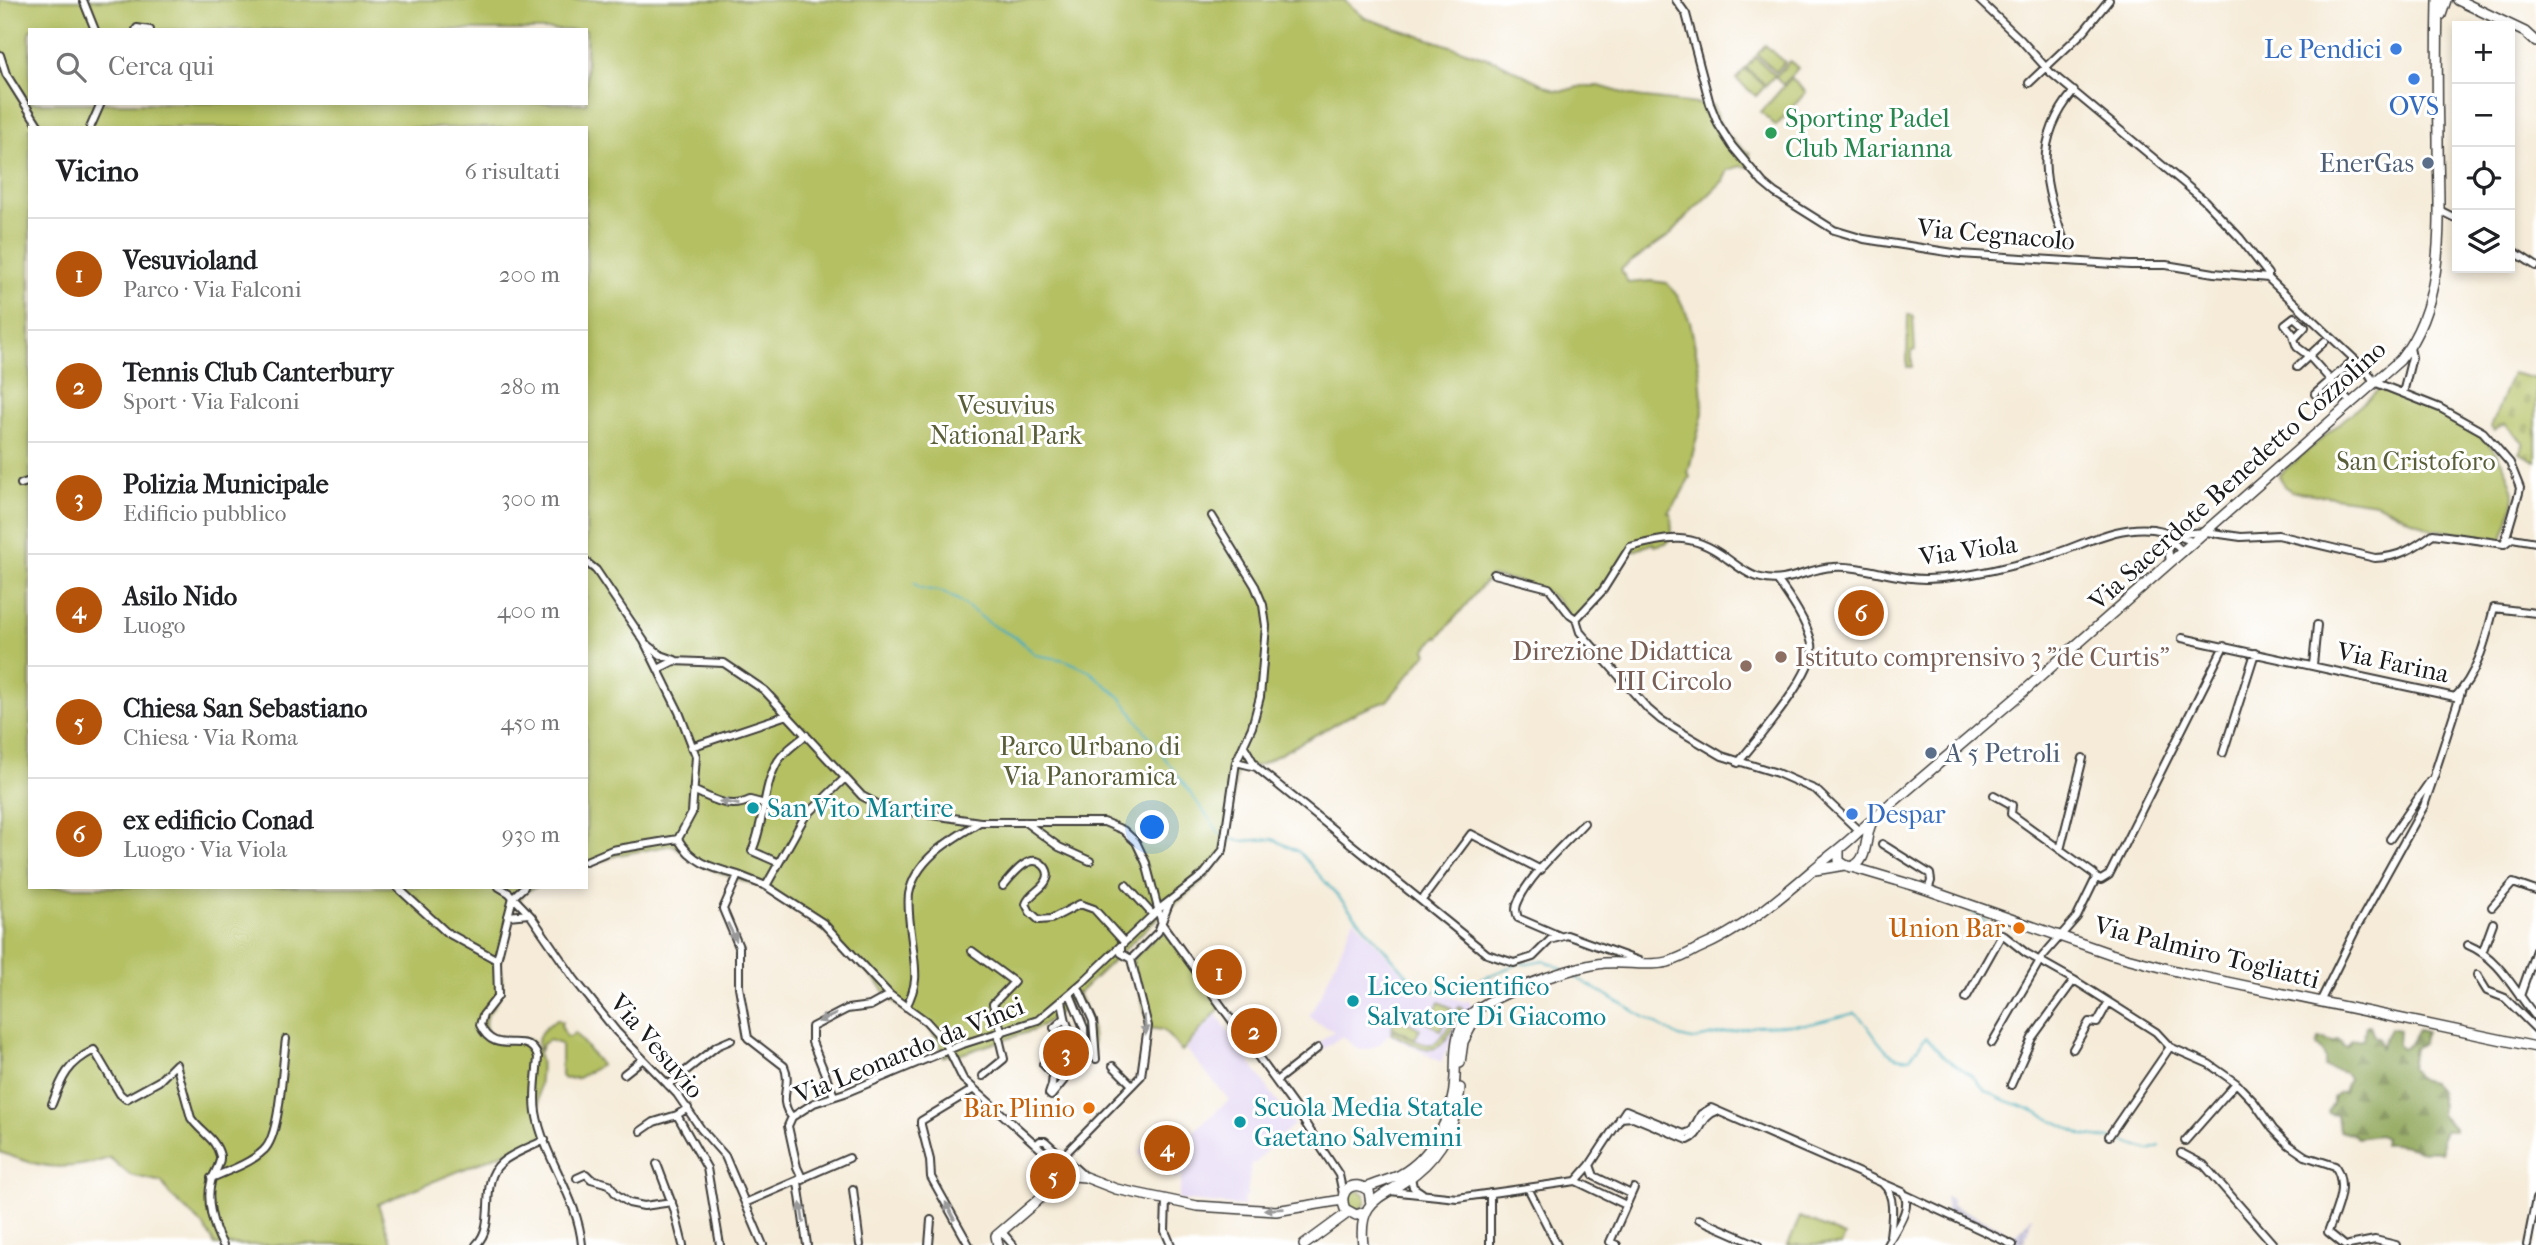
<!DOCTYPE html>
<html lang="it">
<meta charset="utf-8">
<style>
:root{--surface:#fff;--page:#f6f6f6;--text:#202124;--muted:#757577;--line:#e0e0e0;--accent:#b45309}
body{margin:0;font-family:"IM FELL French Canon",serif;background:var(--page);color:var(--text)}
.controls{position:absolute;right:21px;top:21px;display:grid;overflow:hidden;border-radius:0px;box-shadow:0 4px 10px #0003}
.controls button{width:63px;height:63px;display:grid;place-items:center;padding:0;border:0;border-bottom:2px solid var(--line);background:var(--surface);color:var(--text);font:35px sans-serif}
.you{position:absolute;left:1153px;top:828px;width:24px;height:24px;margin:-18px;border:5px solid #fff;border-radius:50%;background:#1a73e8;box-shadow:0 0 0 10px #1a73e833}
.badge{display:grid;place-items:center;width:46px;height:46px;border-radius:50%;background:var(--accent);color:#fff;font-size:23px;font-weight:700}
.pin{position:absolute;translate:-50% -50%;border:4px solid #fff;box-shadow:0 2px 7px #0006}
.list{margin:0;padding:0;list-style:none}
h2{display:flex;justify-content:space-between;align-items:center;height:91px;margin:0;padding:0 28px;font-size:30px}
h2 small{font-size:23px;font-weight:400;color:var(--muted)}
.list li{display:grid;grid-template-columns:46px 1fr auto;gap:21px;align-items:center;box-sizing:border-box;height:112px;padding:0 28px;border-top:2px solid var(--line)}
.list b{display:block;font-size:26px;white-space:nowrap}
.list p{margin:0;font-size:23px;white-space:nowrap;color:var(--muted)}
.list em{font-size:23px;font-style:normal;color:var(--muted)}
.icon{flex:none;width:38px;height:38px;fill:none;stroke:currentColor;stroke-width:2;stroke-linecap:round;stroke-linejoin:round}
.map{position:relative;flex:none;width:2536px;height:1245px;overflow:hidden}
.search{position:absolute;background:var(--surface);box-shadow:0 4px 10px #0003;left:28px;top:28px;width:560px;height:77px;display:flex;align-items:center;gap:18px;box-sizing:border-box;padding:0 24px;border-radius:0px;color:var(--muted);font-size:26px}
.panel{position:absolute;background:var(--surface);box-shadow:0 4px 10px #0003;left:28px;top:126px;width:560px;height:763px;border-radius:0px}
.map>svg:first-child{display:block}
</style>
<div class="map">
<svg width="2536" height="1245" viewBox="0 0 2536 1245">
<defs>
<pattern id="industrial-grid" width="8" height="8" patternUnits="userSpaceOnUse" patternTransform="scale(1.75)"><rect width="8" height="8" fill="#c5c0da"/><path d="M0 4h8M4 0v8" fill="none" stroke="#a9a4ba"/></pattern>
<pattern id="forest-firs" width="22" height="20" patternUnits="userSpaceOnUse" patternTransform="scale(1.75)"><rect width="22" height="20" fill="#8fa658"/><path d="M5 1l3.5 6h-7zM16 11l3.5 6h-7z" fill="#748648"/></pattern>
<pattern id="cemetery-stones" width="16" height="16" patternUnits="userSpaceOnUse" patternTransform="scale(1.75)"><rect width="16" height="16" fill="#b4c062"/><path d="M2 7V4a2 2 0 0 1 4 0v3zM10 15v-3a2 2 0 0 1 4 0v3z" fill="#9aa454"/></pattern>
<pattern id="garden-dots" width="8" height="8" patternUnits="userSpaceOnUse" patternTransform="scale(1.75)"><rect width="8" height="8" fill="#b4c062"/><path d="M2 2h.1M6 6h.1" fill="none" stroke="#9aa454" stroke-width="1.8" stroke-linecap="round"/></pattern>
</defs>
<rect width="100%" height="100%" fill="#fff"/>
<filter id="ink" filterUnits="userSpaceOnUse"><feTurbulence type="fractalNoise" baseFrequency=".0143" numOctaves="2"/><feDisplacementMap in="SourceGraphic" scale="14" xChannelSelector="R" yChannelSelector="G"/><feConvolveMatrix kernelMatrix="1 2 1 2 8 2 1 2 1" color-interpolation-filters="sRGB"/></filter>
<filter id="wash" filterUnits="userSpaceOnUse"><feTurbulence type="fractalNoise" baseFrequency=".00686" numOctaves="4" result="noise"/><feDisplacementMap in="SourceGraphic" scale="28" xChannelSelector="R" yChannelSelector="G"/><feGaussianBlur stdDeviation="1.57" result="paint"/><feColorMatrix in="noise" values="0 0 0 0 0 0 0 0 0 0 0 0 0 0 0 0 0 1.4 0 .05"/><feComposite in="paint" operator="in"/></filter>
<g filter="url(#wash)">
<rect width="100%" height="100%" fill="#f5ebd8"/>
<path fill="#e2d4f3" d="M1354 919 1421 993 1443 995 1465 1002 1468 1000 1474 1010 1462 1019 1441 1062 1388 1034 1381 1043 1369 1049 1359 1050 1342 1036 1321 1051 1316 1045 1334 1031 1315 1021 1309 1016 1323 990Z
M1216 1014 1294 1125 1271 1144 1256 1163H1251L1247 1197H1244L1243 1206 1178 1200 1183 1173 1177 1178 1139 1154 1161 1119 1188 1136 1229 1100 1186 1049Z"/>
<path fill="url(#industrial-grid)" d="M1945 1196 1952 1199V1205L2003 1228 2001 1234 2007 1237 2017 1234 2032 1216 2024 1245 1947 1212Z"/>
<path fill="#b4c062" stroke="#686e3f" stroke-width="2" fill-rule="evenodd" d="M0 0H1344L1365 18 1499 62 1554 90 1563 91 1582 86H1599L1637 97 1713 106 1723 132 1747 152 1750 153V167L1741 166 1728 170 1723 181 1687 216 1670 235 1621 269 1628 283 1651 281 1667 283 1679 298 1690 321 1700 373 1703 413 1688 473 1690 477 1679 498 1668 512 1671 514 1672 534 1667 543 1654 546 1653 543 1629 553 1579 619 1571 618C1550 584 1527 583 1490 576L1439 637 1437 636 1425 650 1427 653 1387 701 1357 712 1260 765 1240 768 1236 776 1224 856 1200 884 1155 920 1054 1017 1034 1030 952 1057 949 1054 943 1057 940 1043 925 1023 910 1015 890 999 880 985 811 917 764 888 705 867 687 857 673 845 618 855 586 867V128H30V887H537C532 889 526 891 523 895 511 911 502 937 500 956 498 967 503 978 502 989 499 1008 474 1017 491 1037L504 1040H530C550 1062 535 1082 539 1109 540 1117 544 1126 547 1135L378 1204 392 1245H215L204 1226 169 1194 162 1182 130 1175 110 1158C65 1172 43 1169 0 1152ZM30 30H586V103H30Z
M1765 45 1785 62 1776 72 1757 55Z
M1755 57 1775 75 1766 85 1746 68Z
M1790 61 1798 68 1783 85 1775 77Z
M1745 69 1765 86 1756 96 1736 79Z
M1791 78 1806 92 1776 126 1761 112Z
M1908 315H1913L1915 350 1912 351V367H1907Z
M2382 387C2429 406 2483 421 2506 470 2509 479 2514 487 2514 496 2513 510 2506 525 2502 539L2431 529 2376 503 2291 491 2284 486 2279 475Z
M1163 930 1221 1007 1182 1051 1163 1030 1149 1028 1132 960Z
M1439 1002 1452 1008 1440 1030 1428 1023Z
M1459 1007 1463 1009C1438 1056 1439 1058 1391 1033L1393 1029C1438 1053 1435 1051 1459 1007Z
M1397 1016 1420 1029 1415 1039 1392 1027Z
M557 1019 562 1022 561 1025 566 1037H570L575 1033 601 1065 578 1078 564 1079 561 1076V1044L549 1040 543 1044 540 1051C533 1035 545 1028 557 1019Z
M1348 1200a9 9 0 1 1 18 0a9 9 0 1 1-18 0Z
M1800 1217 1845 1236 1841 1245H1788Z"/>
<path fill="url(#forest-firs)" stroke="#56613a" stroke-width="2" d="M2369 1025 2374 1036 2379 1039 2381 1047 2390 1028 2399 1030 2398 1044 2403 1048 2409 1045 2418 1030 2426 1032 2422 1043 2414 1048 2411 1068 2419 1079 2431 1082 2439 1091 2442 1106 2441 1115 2454 1128V1131H2445L2442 1137V1152C2434 1149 2426 1152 2419 1150 2408 1146 2395 1143 2384 1144L2385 1138 2379 1135 2357 1138 2353 1134 2339 1130 2337 1115 2330 1114 2328 1112 2333 1104V1097L2338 1093 2344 1092 2349 1078 2345 1073 2324 1067C2327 1058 2324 1052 2317 1046L2319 1039H2324L2332 1042 2338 1040 2341 1041 2343 1046 2347 1047 2352 1040 2363 1039 2366 1026Z"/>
<path fill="url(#cemetery-stones)" stroke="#686e3f" stroke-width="2" d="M2512 373 2536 379V461L2519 453 2524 443 2505 424 2494 431 2491 427Z"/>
<path fill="url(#garden-dots)" stroke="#686e3f" stroke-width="2" d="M1076 993H1078L1091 1023 1094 1054 1090 1059 1086 1056 1087 1046H1089L1088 1029 1075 998Z"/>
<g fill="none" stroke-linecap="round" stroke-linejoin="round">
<path stroke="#3dacba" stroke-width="2" d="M914 583 920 588 943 592 958 600 995 627 1017 638 1036 655 1065 660 1088 670 1121 698 1221 835
M1226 838 1241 841 1273 839 1299 852 1416 985C1441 1004 1488 974 1516 965
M1968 909 2001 933
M1522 964 1544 960 1562 969
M1570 974 1679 1037 1692 1040 1756 1026 1810 1024 1855 1013C1875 1027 1880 1062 1910 1058L1926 1037 1944 1057 1971 1075 1985 1090 1999 1098 2032 1110 2083 1135 2123 1141 2149 1150 2160 1146"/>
</g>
</g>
<g filter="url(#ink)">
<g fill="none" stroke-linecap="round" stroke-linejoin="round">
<g stroke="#3d3b38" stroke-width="10">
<path id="street" d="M83 0 95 30
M1676 0 1686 14 1710 104 1718 124 1732 146 1763 183 1775 193 1834 230 1864 239 1960 254 2130 265H2166L2214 273 2268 278
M1979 0 2021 40 2050 72 2204 200 2240 238 2268 274V278L2367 371 2374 382 2440 408 2483 432 2510 463 2520 488 2519 493 2504 544
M136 30 137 28 150 30
M0 55 6 74 40 128
M2029 83 2084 31 2109 0
M90 128 101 103
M2439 210 2457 219
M2066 247C2046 188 2029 145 2074 91
M2510 249 2536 266
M2294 339 2293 334 2285 324 2294 317 2305 327 2294 339 2297 347 2309 356 2351 403
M2297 367 2325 341
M2403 393 2412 357 2410 348
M2315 394 2349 364
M21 484 30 481
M2162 532 2183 552
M2176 534 2206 532 2241 537 2278 535 2375 558C2400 557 2414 548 2433 534L2504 544 2512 538 2536 542
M2167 538 2170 563
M586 562 596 570 644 641 679 712 696 756 692 813 678 839 612 850 586 861
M1494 574 1549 588 1570 615 1576 619
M2182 638 2455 697C2478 674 2486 638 2494 608L2536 613
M648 645 661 655 675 660
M2313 665 2317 625
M658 669 674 661 724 663 764 690 862 796 885 808 980 822H1104L1123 830 1136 842 1146 863 1162 924 1296 1109 1339 1175 1343 1194
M1244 746 1256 767 1487 954 1514 963 1533 957 1550 940 1567 935 1639 961
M691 747 787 715
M2223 753 2255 653
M1236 762 1256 767
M1738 763C1756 740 1817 672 1812 644 1807 622 1791 599 1778 581
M2435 772 2461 692
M845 778 804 818 766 886 823 923 890 995 926 1021 945 1042 963 1079 1062 1168
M693 790C712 799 730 810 750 800L765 804
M1025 822 1059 847 1090 861
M1860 832 1816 790 1777 773 1722 756 1661 720 1648 709 1580 632 1576 619 1603 590 1630 547C1669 537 1691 532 1725 557 1736 565 1748 575 1761 578 1787 585 1808 568 1833 567 1865 565 1895 580 1927 579 1966 578 2020 565 2057 553 2089 542 2118 525 2153 529 2167 531 2181 537 2194 542
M678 839C692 863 713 868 738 875
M2390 839 2430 781
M1882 844 1930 874 1931 881 1928 890
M2060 850 2083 758
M777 862 752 851C765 823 762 788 778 761 784 751 797 743 806 735
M2096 878 2101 880 2109 875 2224 646
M1126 885 1153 915
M766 886 738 875 723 909 739 947V987L748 1038 784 1066C793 1085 776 1099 792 1117
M1003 886C1011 877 1029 852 1042 864 1047 868 1049 874 1047 879 1043 890 1030 892 1026 904L1030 912 1039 920 1051 919 1080 904 1094 909 1124 942
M397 887 446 932 497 960
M499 887 509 893 531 916 575 980 616 1031 677 1094 701 1129 725 1156 763 1245
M513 897 497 960 498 996 483 1015 480 1025C496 1060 527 1027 538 1057 537 1075 533 1094 536 1112 544 1159 578 1197 582 1245
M513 897 524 887
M1422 900 1471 834 1541 870
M2492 907 2513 883 2536 891
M508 916 529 914
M1560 936 1518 918C1516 912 1515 908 1518 902 1530 874 1564 845 1584 823
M2468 945C2500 958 2515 992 2536 1017
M972 951 1014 982 993 1004 1002 1033
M2482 953 2493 923
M1131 959 1158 932 1170 901
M2477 975 2487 991 2505 998 2536 1029
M2074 980 2156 1032 2170 1047 2209 1064 2236 1083 2254 1102 2273 1129 2289 1145 2305 1156 2335 1166C2349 1187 2335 1211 2328 1232L2344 1245
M1078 987 1093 1021 1096 1059
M2520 996 2536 950
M1966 998 2002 934 2026 953 2074 980 2032 1038 2011 1085
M1062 1000C1065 1016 1065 1036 1085 1038
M2320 1002 2357 927 2424 806 2436 771
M906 1007C918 984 916 973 913 949 911 931 907 911 909 894 916 858 952 839 980 822
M1054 1028 1065 1018
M1992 1043 2042 957 2077 917 2096 878 2094 874 2011 814 2012 805 1994 795
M2073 1049 2089 1022 2097 1023 2108 1003
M1043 1064 1053 1074 1052 1085 1049 1094 1051 1096 1085 1054 1084 1028 1070 994
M1113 1066 1132 1085
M624 1074 643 1059
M983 1076 1004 1059 998 1034
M1276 1081 1318 1048
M668 1085 717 1046 731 1040
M834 1096 812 1042V1027L847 1009 870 1006 890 995
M52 1104C62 1077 68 1063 94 1050L120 1094 126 1099 159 1081 176 1064 191 1118C200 1132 216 1138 220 1156 221 1166 213 1173 211 1182 206 1202 213 1227 223 1245
M688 1108 677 1115 707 1168 720 1245
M1620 1118 1633 1117 1688 1140C1703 1134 1699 1117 1717 1111
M641 1131 654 1122 677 1115
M2109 1136 2170 1047
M2185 1141 2236 1083
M1036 1145 1040 1141H1045L1084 1176
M2181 1153 2204 1165 2274 1245
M1062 1157 1141 1076 1148 1026 1131 959 1121 953V947
M657 1164 674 1209 683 1245
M1590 1165 1594 1176 1631 1194
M1411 1177 1413 1187 1422 1193
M211 1178C228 1171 251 1163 264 1150 281 1134 282 1065 286 1039
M577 1178 586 1174 591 1179 609 1184 616 1194 629 1203 644 1206 672 1202
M803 1180 797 1167 788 1126 792 1117 814 1103 845 1093 960 1045 1038 1020 1083 982 1159 909 1204 874 1223 850 1236 762 1252 727 1260 697 1266 626 1263 605 1255 586 1212 516
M1576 1181 1626 1205
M798 1182 807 1245
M1883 1184C1896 1195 1892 1220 1890 1236
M1528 1188 1557 1245
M853 1189 860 1245
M1390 1191 1457 1198 1576 1181 1590 1165 1626 1110 1684 1134 1692 1131 1701 1114 1711 1108 1903 1192C1914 1207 1894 1231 1887 1245
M1490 1193V1245
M1906 1195 2013 1245
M1166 1200 1165 1231 1171 1245
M745 1203 849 1158
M1699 1219 1758 1245
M1002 1232 1013 1245
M476 1245C498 1224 478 1183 501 1163 512 1153 531 1147 545 1140
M929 1245 931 1220
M969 1245 931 1177 930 1160 921 1125V1121L974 1089
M1617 1245 1610 1242 1634 1188
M2349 1245 2375 1240 2396 1245
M2527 1245 2536 1199"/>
</g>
<g stroke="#3d3b38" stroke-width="12">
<path id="secondary" d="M2458 0 2525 32 2536 42
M2441 15 2446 0
M1839 851V861L1845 865 1919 887 2111 954 2184 973 2536 1047
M1850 867C1869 863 1864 839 1871 824
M1815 870 1845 865
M1460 1063 1463 1042 1477 1015
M1365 1188C1377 1183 1389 1180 1400 1175 1434 1156 1454 1115 1455 1077 1456 1052 1452 1027 1476 1010 1503 991 1571 967 1604 963 1625 961 1647 967 1668 962 1678 959 1688 954 1697 949 1747 928 1781 897 1822 862 1835 852 1847 843 1858 832L2024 691 2400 360C2449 298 2438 212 2438 139 2437 93 2437 46 2438 0
M1365 1212 1356 1215 1345 1209C1337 1191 1353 1178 1369 1191L1371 1204
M998 1245 996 1236 1058 1183 1073 1176 1085 1177 1116 1189 1197 1206 1276 1211 1342 1200
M1304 1245 1349 1212
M1363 1245C1357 1195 1385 1199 1416 1173 1443 1151 1457 1122 1460 1088"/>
</g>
<use href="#street" stroke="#fff" stroke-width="6"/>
<use href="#secondary" stroke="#fff" stroke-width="9"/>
</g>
<defs><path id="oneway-solid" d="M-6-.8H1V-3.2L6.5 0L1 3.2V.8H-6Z" transform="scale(1.75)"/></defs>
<g fill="#999">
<use href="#oneway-solid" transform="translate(729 803) rotate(-171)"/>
<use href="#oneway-solid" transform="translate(732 932) rotate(64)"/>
<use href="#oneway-solid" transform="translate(827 1018) rotate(157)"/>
<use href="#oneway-solid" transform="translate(1145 1025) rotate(85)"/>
<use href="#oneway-solid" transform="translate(1274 1209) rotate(178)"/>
<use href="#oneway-solid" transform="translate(950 1211) rotate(-117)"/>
<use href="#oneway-solid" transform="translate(802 1213) rotate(-99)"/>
</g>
</g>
<g fill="#3f7fe0" stroke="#fff" stroke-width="2.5">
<circle cx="2396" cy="49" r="7"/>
<circle cx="2414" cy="79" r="7"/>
<circle cx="1852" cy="814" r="7"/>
</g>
<circle fill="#2e9e5b" stroke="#fff" stroke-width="2.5" cx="1771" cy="133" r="7"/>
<g fill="#5c6f8a" stroke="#fff" stroke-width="2.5">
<circle cx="2428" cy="163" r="7"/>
<circle cx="1931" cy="753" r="7"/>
</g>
<g fill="#8d6e63" stroke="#fff" stroke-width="2.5">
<circle cx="1781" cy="657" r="7"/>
<circle cx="1746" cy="666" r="7"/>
</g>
<g fill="#0f9aa8" stroke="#fff" stroke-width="2.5">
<circle cx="753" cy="808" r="7"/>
<circle cx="1353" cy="1001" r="7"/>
<circle cx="1240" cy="1122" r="7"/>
</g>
<g fill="#e8710a" stroke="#fff" stroke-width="2.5">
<circle cx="2019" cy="928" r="7"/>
<circle cx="1089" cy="1108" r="7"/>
</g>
<g text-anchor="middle" stroke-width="6" stroke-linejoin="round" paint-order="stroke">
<g font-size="26" fill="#366cbe" stroke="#fff" text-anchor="end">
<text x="2382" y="58">Le Pendici</text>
<text x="2414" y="115" text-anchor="middle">OVS</text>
<text x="1866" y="823" text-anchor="start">Despar</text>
</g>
<g font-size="26" fill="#27864d" stroke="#fff" text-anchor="start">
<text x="1785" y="127">Sporting Padel<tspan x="1785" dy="30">Club Marianna</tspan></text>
</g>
<g font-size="26" fill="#4e5e75" stroke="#fff" text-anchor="end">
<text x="2414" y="172">EnerGas</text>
<text x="1945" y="762" text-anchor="start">A 5 Petroli</text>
</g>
<g font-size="26" fill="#1c1c1c" stroke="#fff">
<text transform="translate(1996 234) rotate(5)" y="9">Via Cegnacolo</text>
<text transform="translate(2237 475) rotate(-42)" y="9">Via Sacerdote Benedetto Cozzolino</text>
<text transform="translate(1968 550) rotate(-8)" y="9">Via Viola</text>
<text transform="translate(2393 662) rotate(12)" y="9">Via Farina</text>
<text transform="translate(2207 952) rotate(14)" y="9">Via Palmiro Togliatti</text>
<text transform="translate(657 1046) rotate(49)" y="9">Via Vesuvio</text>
<text transform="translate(909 1050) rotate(-22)" y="9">Via Leonardo da Vinci</text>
</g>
<g font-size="26" fill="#595e38" stroke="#fff">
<text x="1006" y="414">Vesuvius<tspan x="1006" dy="30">National Park</tspan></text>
<text x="2416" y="470">San Cristoforo</text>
<text x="1090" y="755">Parco Urbano di<tspan x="1090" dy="30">Via Panoramica</tspan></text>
</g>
<g font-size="26" fill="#785e54" stroke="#fff" text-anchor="end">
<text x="1732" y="660">Direzione Didattica<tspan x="1732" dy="30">III Circolo</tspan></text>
<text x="1795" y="666" text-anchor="start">Istituto comprensivo 3 "de Curtis"</text>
</g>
<g font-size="26" fill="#0d838f" stroke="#fff" text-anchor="start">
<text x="767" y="817">San Vito Martire</text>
<text x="1367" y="995">Liceo Scientifico<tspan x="1367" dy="30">Salvatore Di Giacomo</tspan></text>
<text x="1254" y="1116">Scuola Media Statale<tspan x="1254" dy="30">Gaetano Salvemini</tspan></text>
</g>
<g font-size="26" fill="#c56008" stroke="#fff" text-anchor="end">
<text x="2005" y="937">Union Bar</text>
<text x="1075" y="1117">Bar Plinio</text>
</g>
</g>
</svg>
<div class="controls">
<button>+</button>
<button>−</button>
<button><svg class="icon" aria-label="locate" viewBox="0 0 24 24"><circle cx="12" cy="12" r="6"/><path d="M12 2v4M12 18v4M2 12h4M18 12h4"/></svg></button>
<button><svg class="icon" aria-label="layers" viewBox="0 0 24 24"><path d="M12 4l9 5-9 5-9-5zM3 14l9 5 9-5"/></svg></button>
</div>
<div class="you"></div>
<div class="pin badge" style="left:1219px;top:972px">1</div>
<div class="pin badge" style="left:1254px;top:1031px">2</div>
<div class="pin badge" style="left:1066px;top:1053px">3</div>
<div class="pin badge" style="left:1167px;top:1148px">4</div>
<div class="pin badge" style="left:1053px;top:1176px">5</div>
<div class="pin badge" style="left:1861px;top:613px">6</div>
<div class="search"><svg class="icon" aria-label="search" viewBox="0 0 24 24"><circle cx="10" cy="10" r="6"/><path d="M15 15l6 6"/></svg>Cerca qui</div>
<section class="panel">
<h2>Vicino<small>6 risultati</small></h2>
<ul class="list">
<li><span class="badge">1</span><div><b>Vesuvioland</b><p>Parco · Via Falconi</p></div><em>200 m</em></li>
<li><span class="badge">2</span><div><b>Tennis Club Canterbury</b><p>Sport · Via Falconi</p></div><em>280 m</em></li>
<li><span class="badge">3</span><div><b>Polizia Municipale</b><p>Edificio pubblico</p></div><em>300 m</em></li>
<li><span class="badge">4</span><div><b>Asilo Nido</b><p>Luogo</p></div><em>400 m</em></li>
<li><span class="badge">5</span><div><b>Chiesa San Sebastiano</b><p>Chiesa · Via Roma</p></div><em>450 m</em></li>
<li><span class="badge">6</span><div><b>ex edificio Conad</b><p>Luogo · Via Viola</p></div><em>930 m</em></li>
</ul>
</section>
</div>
